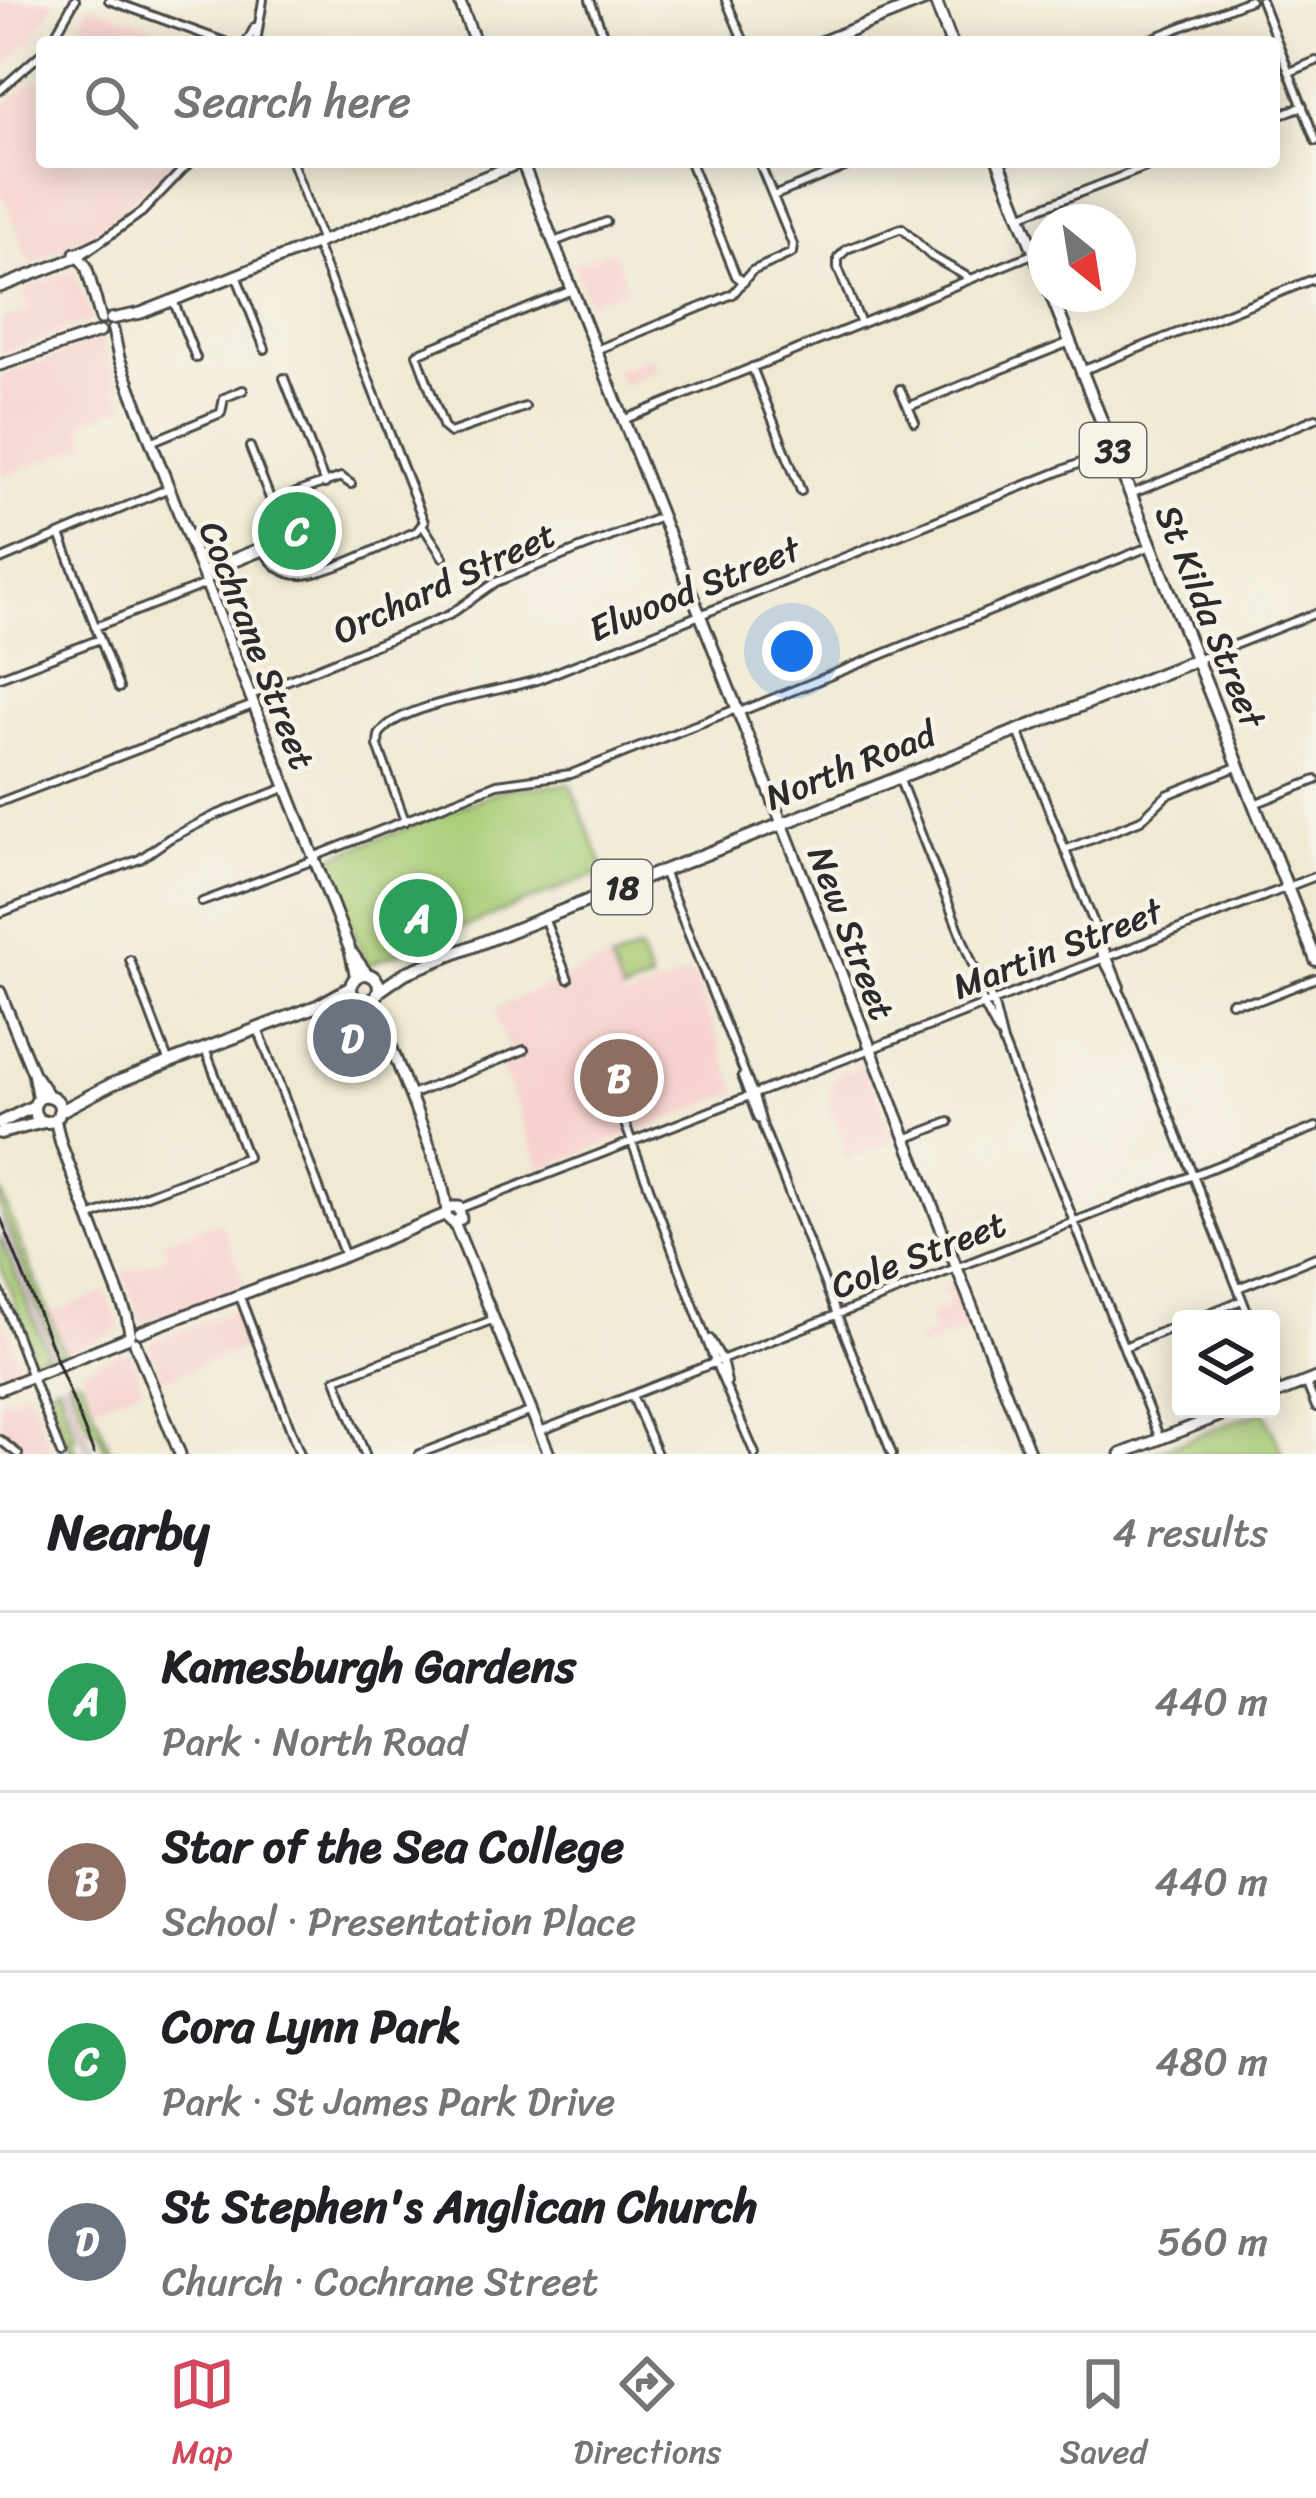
<!DOCTYPE html>
<meta charset="utf-8">
<style>
:root{--surface:#fff;--page:#f6f6f6;--text:#202124;--muted:#757577;--line:#e0e0e0;--accent:#d1495b}
body{margin:0;font-family:Sriracha,sans-serif;background:var(--page);color:var(--text)}
.controls{position:absolute;right:36px;bottom:36px;display:grid;overflow:hidden;border-radius:12px;box-shadow:0 6px 30px #0003}
.controls button{width:108px;height:108px;display:grid;place-items:center;padding:0;border:0;border-bottom:3px solid var(--line);background:var(--surface);color:var(--text);font:60px sans-serif}
.compass{position:absolute;left:1028px;top:204px;width:108px;height:108px;border-radius:50%;background:var(--surface);box-shadow:0 6px 30px #0003;rotate:150deg}
.you{position:absolute;left:792px;top:651px;width:42px;height:42px;margin:-30px;border:9px solid #fff;border-radius:50%;background:#1a73e8;box-shadow:0 0 0 18px #1a73e833}
.badge{display:grid;place-items:center;width:78px;height:78px;border-radius:50%;background:var(--accent);color:#fff;font-size:39px;font-weight:700}
.pin{position:absolute;translate:-50% -50%;border:6px solid #fff;box-shadow:0 3px 12px #0006}
.list{margin:0;padding:0;list-style:none}
h2{display:flex;justify-content:space-between;align-items:center;height:156px;margin:0;padding:0 48px;font-size:51px}
h2 small{font-size:39px;font-weight:400;color:var(--muted)}
.list li{display:grid;grid-template-columns:78px 1fr auto;gap:36px;align-items:center;box-sizing:border-box;height:180px;padding:0 48px;border-top:3px solid var(--line)}
.list b{display:block;font-size:45px;white-space:nowrap}
.list p{margin:0;font-size:39px;white-space:nowrap;color:var(--muted)}
.list em{font-size:39px;font-style:normal;color:var(--muted)}
.icon{flex:none;width:66px;height:66px;fill:none;stroke:currentColor;stroke-width:2;stroke-linecap:round;stroke-linejoin:round}
.map{position:relative;flex:none;width:1316px;height:1454px;overflow:hidden}
.search{position:absolute;background:var(--surface);box-shadow:0 6px 30px #0003;left:36px;right:36px;top:36px;height:132px;display:flex;align-items:center;gap:30px;box-sizing:border-box;padding:0 42px;border-radius:12px;color:var(--muted);font-size:45px}
.sheet{height:876px;background:var(--surface)}
nav{display:flex;justify-content:space-around;align-items:center;box-sizing:border-box;height:168px;border-top:3px solid var(--line);background:var(--surface);font-size:33px;color:var(--muted)}
nav a{display:grid;justify-items:center;gap:6px}
nav .on{color:var(--accent)}
.map>svg:first-child{display:block}
</style>
<div class="map">
<svg width="1316" height="1454" viewBox="0 0 1316 1454">
<rect width="100%" height="100%" fill="#f7f3e8"/>
<filter id="ink" filterUnits="userSpaceOnUse"><feTurbulence type="fractalNoise" baseFrequency=".00833" numOctaves="2"/><feDisplacementMap in="SourceGraphic" scale="24" xChannelSelector="R" yChannelSelector="G"/><feConvolveMatrix kernelMatrix="1 2 1 2 8 2 1 2 1" color-interpolation-filters="sRGB"/></filter>
<filter id="wash" filterUnits="userSpaceOnUse"><feTurbulence type="fractalNoise" baseFrequency=".004" numOctaves="4" result="noise"/><feDisplacementMap in="SourceGraphic" scale="48" xChannelSelector="R" yChannelSelector="G"/><feGaussianBlur stdDeviation="2.7" result="paint"/><feColorMatrix in="noise" values="0 0 0 0 0 0 0 0 0 0 0 0 0 0 0 0 0 1.4 0 .05"/><feComposite in="paint" operator="in"/></filter>
<g filter="url(#wash)">
<rect width="100%" height="100%" fill="#f0ead4"/>
<path fill="#f7d0cd" d="M0 0H56L31 41 0 70Z
M89 4 194 42H70Z
M42 76V162H174L110 221 71 246 29 264 6 200 0 201V106Z
M613 249 628 288 589 304 574 264Z
M73 270 93 319 0 355V321L29 309 22 291Z
M100 339 126 406 81 422 89 444 0 478V377Z
M653 356 659 370 621 385 615 371Z
M609 959 625 999 692 973 738 1092 541 1169 500 1065 512 1059 493 1009Z
M864 1064 894 1140 845 1160 840 1149 845 1146 827 1102 836 1075Z
M220 1220 245 1284 142 1323 123 1273 167 1257 162 1241Z
M950 1282 969 1330 919 1349 916 1341 934 1333 927 1315 951 1305 944 1284Z
M106 1292 121 1331 64 1353 49 1314Z
M236 1310 250 1346 163 1380 149 1343Z
M0 1311 22 1370 0 1378Z
M129 1351 143 1387 95 1405 81 1369Z
M29 1389 42 1426 53 1454H24L0 1436V1400Z"/>
<path fill="#d2bec3" d="M0 1208 57 1355 49 1358 0 1236Z
M66 1380 95 1454H87L59 1382Z"/>
<path fill="#a9ce78" stroke="#6a7c52" stroke-width="3" d="M308 495 324 521 335 559C323 564 311 571 298 571 270 568 256 534 274 512 282 503 297 499 308 495Z
M570 784 605 871 367 965 326 859 505 789Z
M639 950 651 981 623 993 611 962Z
M0 1190 64 1353 57 1355 0 1208Z
M0 1236 49 1358 46 1360 42 1354 32 1361 26 1351 31 1349 28 1341 22 1339 27 1336 0 1263Z
M74 1377 82 1381 112 1454H106L98 1432 92 1431 68 1379Z
M57 1383 76 1438 72 1440 77 1454H71L48 1392Z
M1264 1410 1283 1454H1151Z"/>
</g>
<g filter="url(#ink)">
<g fill="none" stroke-linecap="round" stroke-linejoin="round">
<g stroke="#494844" stroke-width="12">
<path id="street" d="M109 0 225 42
M590 0 606 42
M726 0 744 42
M1261 0 1316 141
M51 42 75 0
M247 42 255 27
M256 42 263 0
M1143 42 1250 0
M1290 72 1316 61
M0 90 42 53
M1274 117 1303 106
M292 162 322 242
M690 162 736 276 744 282
M773 196 845 167
M1022 215 1159 162
M554 242 606 222
M316 244 424 522 417 531C389 543 331 573 303 575 268 577 247 532 272 508 288 492 320 485 341 477L351 484
M75 253 100 241
M79 257 142 212 190 162
M236 275 265 349
M173 300 196 358
M861 324 838 268V258L847 249 902 228 931 256 971 279
M596 350 733 294 752 271 792 253 793 245 759 162
M752 367 801 491
M1081 371 1316 278
M284 378 325 484
M900 389 915 422
M910 406 1070 342
M525 407 450 433 444 428 417 354 572 290
M623 420 1035 253
M153 441 221 413 224 398 243 390
M250 447 273 506
M1131 494 1316 418
M423 526 443 557
M61 537 119 688
M0 560 167 489
M201 571 262 546
M202 576 264 551
M95 627 206 584
M1196 660 1316 613
M0 677 100 639
M249 696 449 615 496 582 661 517
M737 713 1151 546
M1018 731 1093 921 1103 959 1122 996 1250 1319
M899 778 972 963 993 1002 1003 1042 1160 1439
M0 802 253 705
M1254 804 1316 780
M405 821 378 746C379 738 377 735 384 729 407 704 501 691 537 680L1113 450
M1067 849 1141 820 1167 795 1239 766
M313 857 497 784 571 774 736 709
M663 871 754 1096 763 1127 892 1454
M202 902 314 860
M0 913 140 859 170 838 216 815 285 788
M544 918 568 979
M1096 927 1120 987
M130 960 169 1063
M975 974 984 1006 999 1034
M1231 1002 1260 1000 1316 978
M258 1029 345 1256
M742 1076 758 1119
M411 1095 524 1050
M624 1121 715 1362 755 1454
M905 1139 949 1122
M461 1208 1316 876
M89 1217 247 1157 205 1049
M1238 1288 1316 1257
M0 1292 61 1454
M240 1297 300 1454
M1195 1319 1242 1300
M710 1339 722 1360 727 1382
M1124 1347 1181 1324
M1271 1374 1278 1393
M1306 1382 1316 1407
M632 1395 657 1454
M540 1431 1316 1127
M0 1440 18 1454
M365 1454 336 1379 492 1320
M419 1454 532 1411"/>
</g>
<g stroke="#494844" stroke-width="15">
<path id="secondary" d="M459 0 475 42
M821 42 926 0
M522 162 1030 1454
M75 253 86 266 101 319
M0 287 78 257
M111 319 141 313 522 162
M113 330 119 358 151 442 350 950 356 978
M0 365 100 332
M353 954 368 975
M0 992 33 1073 38 1100
M375 997C385 1045 453 1185 446 1216L452 1222 461 1219 459 1207H448
M363 1002 379 1026
M36 1077 50 1097
M55 1119 61 1144 127 1316 130 1333
M454 1222 549 1454
M140 1332 345 1256 446 1214
M135 1343 180 1454
M0 1389 129 1337
M1271 1396 1316 1378
M1121 1454 1237 1409"/>
</g>
<g stroke="#494844" stroke-width="16">
<path id="primary" d="M935 0 951 42
M999 162 1046 282
M1051 294 1316 960
M351 988a14 14 0 1 1 28 0a14 14 0 1 1-28 0Z
M378 992 405 973 1196 660
M34 1109a13 13 0 1 1 26 0a13 13 0 1 1-26 0Z
M59 1112 112 1084 317 1006 351 987
M0 1123 34 1106
M0 1133 44 1122"/>
</g>
<use href="#street" stroke="#fff" stroke-width="6"/>
<use href="#secondary" stroke="#fff" stroke-width="9"/>
<use href="#primary" stroke="#fff" stroke-width="10"/>
<path stroke="#2b2b2b" stroke-width="3" d="M0 1216 94 1454"/>
</g>
</g>
<g text-anchor="middle" stroke-width="9" stroke-linejoin="round" paint-order="stroke">
<g fill="#f7f3e8" stroke="#686764" stroke-width="3">
<rect x="1080" y="423" width="66" height="54" rx="9"/>
<rect x="592" y="860" width="60" height="54" rx="9"/>
</g>
<g font-size="33" font-weight="bold" fill="#2b2b2b">
<text x="1113" y="462">33</text>
<text x="622" y="899">18</text>
</g>
<g font-size="36" fill="#2b2b2b" stroke="#f7f3e8">
<text transform="translate(444 582) rotate(-25)" y="13">Orchard Street</text>
<text transform="translate(694 588) rotate(-22)" y="13">Elwood Street</text>
<text transform="translate(1211 616) rotate(68)" y="13">St Kilda Street</text>
<text transform="translate(258 645) rotate(69)" y="13">Cochrane Street</text>
<text transform="translate(850 765) rotate(-22)" y="13">North Road</text>
<text transform="translate(852 933) rotate(69)" y="13">New Street</text>
<text transform="translate(1057 948) rotate(-21)" y="13">Martin Street</text>
<text transform="translate(918 1254) rotate(-21)" y="13">Cole Street</text>
</g>
</g>
</svg>
<div class="controls">
<button><svg class="icon" aria-label="layers" viewBox="0 0 24 24"><path d="M12 4l9 5-9 5-9-5zM3 14l9 5 9-5"/></svg></button>
</div>
<svg class="compass" viewBox="-18 -18 36 36"><path d="M0-13l5 13h-10z" fill="#e53935"/><path d="M0 13l5-13h-10z" fill="#757577"/></svg>
<div class="you"></div>
<div class="pin badge" style="left:418px;top:918px;background:#2e9e5b">A</div>
<div class="pin badge" style="left:619px;top:1078px;background:#8d6e63">B</div>
<div class="pin badge" style="left:297px;top:531px;background:#2e9e5b">C</div>
<div class="pin badge" style="left:352px;top:1038px;background:#6b7280">D</div>
<div class="search"><svg class="icon" aria-label="search" viewBox="0 0 24 24"><circle cx="10" cy="10" r="6"/><path d="M15 15l6 6"/></svg>Search here</div>
</div>
<section class="sheet">
<h2>Nearby<small>4 results</small></h2>
<ul class="list">
<li><span class="badge" style="background:#2e9e5b">A</span><div><b>Kamesburgh Gardens</b><p>Park · North Road</p></div><em>440 m</em></li>
<li><span class="badge" style="background:#8d6e63">B</span><div><b>Star of the Sea College</b><p>School · Presentation Place</p></div><em>440 m</em></li>
<li><span class="badge" style="background:#2e9e5b">C</span><div><b>Cora Lynn Park</b><p>Park · St James Park Drive</p></div><em>480 m</em></li>
<li><span class="badge" style="background:#6b7280">D</span><div><b>St Stephen's Anglican Church</b><p>Church · Cochrane Street</p></div><em>560 m</em></li>
</ul>
</section>
<nav>
<a class="on"><svg class="icon" aria-label="map" viewBox="0 0 24 24"><path d="M3 6l6-2 6 2 6-2v14l-6 2-6-2-6 2zM9 4v14M15 6v14"/></svg>Map</a>
<a><svg class="icon" aria-label="directions" viewBox="0 0 24 24"><path d="M12 3l9 9-9 9-9-9zM9 14v-3h6M13 9l2 2-2 2"/></svg>Directions</a>
<a><svg class="icon" aria-label="saved" viewBox="0 0 24 24"><path d="M7 4h10v16l-5-4-5 4z"/></svg>Saved</a>
</nav>
